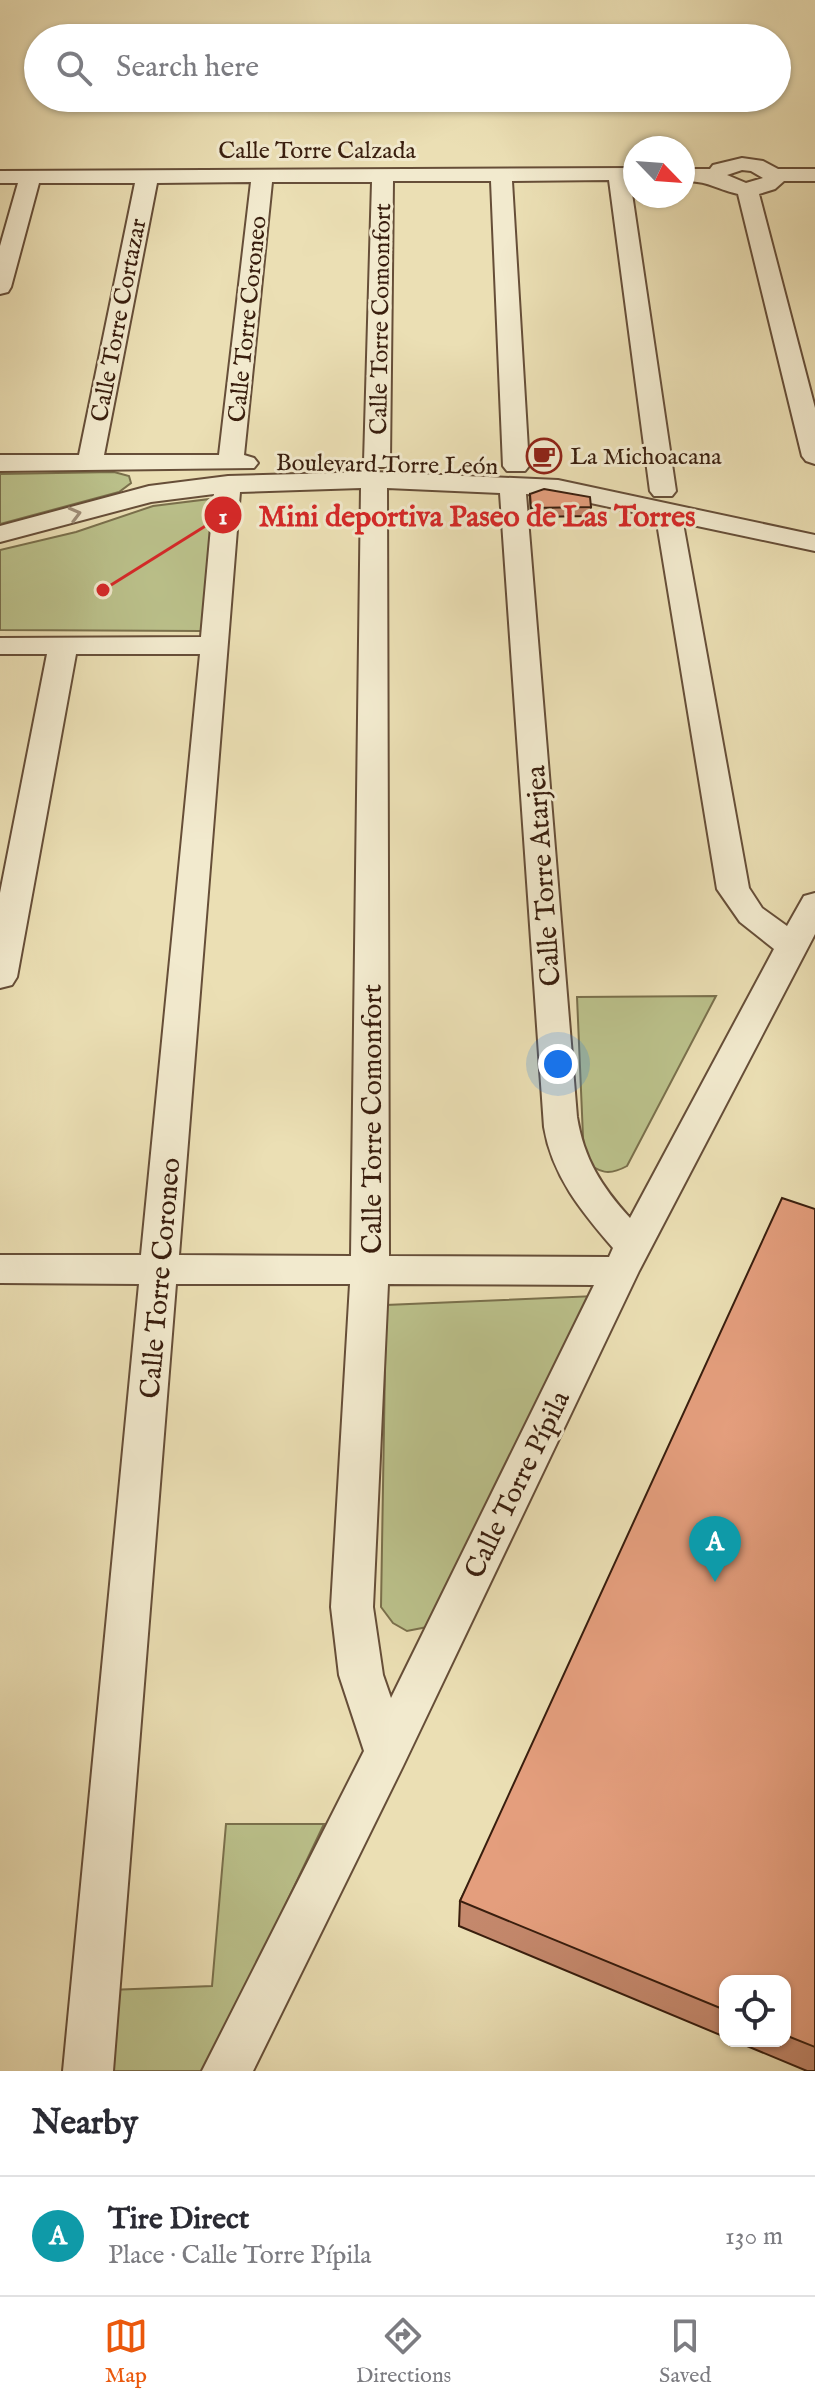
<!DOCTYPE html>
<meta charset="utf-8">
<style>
:root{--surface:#fff;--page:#f2f2f3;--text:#2b2b33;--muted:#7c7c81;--line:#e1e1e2;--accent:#ea580c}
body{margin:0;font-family:"IM FELL English",serif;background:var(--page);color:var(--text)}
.controls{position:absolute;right:24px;bottom:24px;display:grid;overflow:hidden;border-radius:16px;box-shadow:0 2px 6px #0004}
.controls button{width:72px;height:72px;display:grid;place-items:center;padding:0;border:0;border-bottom:2px solid var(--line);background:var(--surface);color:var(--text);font:40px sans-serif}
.compass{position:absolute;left:623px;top:136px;width:72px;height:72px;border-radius:50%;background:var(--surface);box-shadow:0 2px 6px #0004;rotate:115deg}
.you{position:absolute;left:558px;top:1064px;width:28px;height:28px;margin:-20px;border:6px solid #fff;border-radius:50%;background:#1a73e8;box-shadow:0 0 0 12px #1a73e833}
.badge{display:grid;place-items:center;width:52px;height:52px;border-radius:50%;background:var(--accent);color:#fff;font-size:26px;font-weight:700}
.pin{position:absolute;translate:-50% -66px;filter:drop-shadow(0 2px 4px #0008)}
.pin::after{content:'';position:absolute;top:42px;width:28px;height:24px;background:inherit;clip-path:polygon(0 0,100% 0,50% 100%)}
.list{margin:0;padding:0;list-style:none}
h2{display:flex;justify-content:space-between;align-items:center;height:104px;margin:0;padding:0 32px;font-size:34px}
h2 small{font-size:26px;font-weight:400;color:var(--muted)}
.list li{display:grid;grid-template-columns:52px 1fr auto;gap:24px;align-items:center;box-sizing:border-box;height:120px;padding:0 32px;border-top:2px solid var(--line)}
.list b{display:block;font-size:30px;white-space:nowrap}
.list p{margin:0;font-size:26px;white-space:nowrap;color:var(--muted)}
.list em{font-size:26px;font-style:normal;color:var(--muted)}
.icon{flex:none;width:44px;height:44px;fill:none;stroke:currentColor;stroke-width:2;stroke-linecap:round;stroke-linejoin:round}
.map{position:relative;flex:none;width:815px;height:2071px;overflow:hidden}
.search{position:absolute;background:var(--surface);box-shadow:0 2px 6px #0004;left:24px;right:24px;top:24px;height:88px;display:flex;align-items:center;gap:20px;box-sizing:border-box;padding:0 28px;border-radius:44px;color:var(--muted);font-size:30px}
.sheet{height:224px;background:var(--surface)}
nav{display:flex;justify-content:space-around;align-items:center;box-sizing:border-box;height:112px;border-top:2px solid var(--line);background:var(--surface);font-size:22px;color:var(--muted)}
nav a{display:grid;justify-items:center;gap:4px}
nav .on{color:var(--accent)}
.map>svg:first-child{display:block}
</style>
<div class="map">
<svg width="815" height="2071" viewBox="0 0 815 2071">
<rect width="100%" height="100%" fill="#ebdfb4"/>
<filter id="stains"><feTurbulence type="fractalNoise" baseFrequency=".0025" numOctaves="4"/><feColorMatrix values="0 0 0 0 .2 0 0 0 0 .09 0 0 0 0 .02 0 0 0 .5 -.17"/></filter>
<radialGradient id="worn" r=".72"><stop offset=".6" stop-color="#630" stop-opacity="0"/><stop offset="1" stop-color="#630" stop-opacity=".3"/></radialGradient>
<path fill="#bbc18b" stroke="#7a704c" stroke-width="2" d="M114 472 129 476 131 483 119 492 0 524V474Z
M218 498 201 631 0 630V550L76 532 153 506Z
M716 996 627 1166C609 1176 599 1173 584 1160L577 997Z
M595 1296 427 1627 407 1631 393 1623 381 1607 386 1305Z
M226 1824H324L206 2071H104L109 1990 212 1986Z"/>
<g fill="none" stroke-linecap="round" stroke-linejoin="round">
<g stroke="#664e38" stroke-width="4">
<path id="minor" d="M742 158 763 161 778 169H815V181H784L775 189 759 194 815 408V464L806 461 802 456 738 194C713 188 709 181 683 181V169H710L713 165ZM742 170 751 171 763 178 746 183 727 175Z
M635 168V180H630L676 491 672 496H654L650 491 609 180 512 181 529 466 525 471H507L503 466 491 181H393L390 462 386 467H368L364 462 372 182H272L244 455 254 458 258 463 254 468 0 471V455H79L135 183H39L11 287 8 292 0 294V246L18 183H0V171ZM251 182 219 455H104L157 183Z
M374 472 558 480 815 535V551L683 523 749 888 762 908 787 926 804 896 815 893V934L639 1271 403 1766 253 2071H202L364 1751 339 1675 331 1607 350 1284H176L113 2071H63L139 1284 0 1283V1255H141L200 654H76L17 977 12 985 0 988V893L47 654H0V638L201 637 214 494 151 502 0 542V526L149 486 228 476ZM361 488 351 1256 179 1255 240 492ZM387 488 500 493 544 1127C552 1176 582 1212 613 1248L609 1257 389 1256ZM526 494 558 496 656 517 717 889 740 922 774 949 630 1218C601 1186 584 1159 577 1117ZM388 1284 594 1285 391 1698 383 1675 373 1607Z"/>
</g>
<use href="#minor" fill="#f2eace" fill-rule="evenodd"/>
</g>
<path fill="#c4886c" stroke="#391e0e" stroke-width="2" d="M530 494 591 507 590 516 531 517Z
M815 1209V2071H807L735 2041H785V1981H725V2037L459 1926 460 1901Z"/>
<path fill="#e49e7d" stroke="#391e0e" stroke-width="2" d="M544 489 590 497 591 507 531 508 530 494Z
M782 1198 815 1209V2047L785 2035V1981H725V2010L460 1901Z"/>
<defs><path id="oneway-chevron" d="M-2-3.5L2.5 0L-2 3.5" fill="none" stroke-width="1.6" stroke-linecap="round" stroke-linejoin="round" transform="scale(2)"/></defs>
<use stroke="#9f8e78" href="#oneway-chevron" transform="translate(75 514) rotate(-15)"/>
<defs>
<g id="cafe-ring" transform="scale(1.8)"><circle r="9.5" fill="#f2eace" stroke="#8f2418" stroke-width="1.5"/><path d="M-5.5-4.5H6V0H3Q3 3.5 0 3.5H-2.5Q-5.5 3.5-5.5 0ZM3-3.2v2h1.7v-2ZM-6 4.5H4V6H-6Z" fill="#8f2418"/></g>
</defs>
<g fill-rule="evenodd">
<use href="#cafe-ring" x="544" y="456"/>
</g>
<g text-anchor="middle" stroke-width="6" stroke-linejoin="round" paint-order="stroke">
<g font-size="24" fill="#391e0e" stroke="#f2eace">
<text x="317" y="158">Calle Torre Calzada</text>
<text transform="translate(247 319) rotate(-84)" y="8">Calle Torre Coroneo</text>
<text transform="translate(380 319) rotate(-89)" y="8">Calle Torre Comonfort</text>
<text transform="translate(118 320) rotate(-79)" y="8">Calle Torre Cortazar</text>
<text transform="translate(387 464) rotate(1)" y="8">Boulevard Torre León</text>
</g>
<g font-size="24" fill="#391e0e" stroke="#f2eace" text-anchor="start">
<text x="570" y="464">La Michoacana</text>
</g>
<g font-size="28" fill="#391e0e" stroke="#f2eace">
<text transform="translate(542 876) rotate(-94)" y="10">Calle Torre Atarjea</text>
<text transform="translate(371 1119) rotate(-90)" y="10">Calle Torre Comonfort</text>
<text transform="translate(159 1278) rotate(-85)" y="10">Calle Torre Coroneo</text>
<text transform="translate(516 1484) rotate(-64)" y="10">Calle Torre Pípila</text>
</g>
</g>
<path fill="none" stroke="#d62828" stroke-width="3" d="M103 590L223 515"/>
<g fill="#d62828" stroke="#f2eace" stroke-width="3">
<circle cx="103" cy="590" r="8"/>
<circle cx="223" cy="515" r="20"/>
</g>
<g font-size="24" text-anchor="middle" font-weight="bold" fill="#fff">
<text x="223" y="524">1</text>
</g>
<g font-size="30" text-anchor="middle" font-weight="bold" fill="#d62828" stroke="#f2eace" stroke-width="6" stroke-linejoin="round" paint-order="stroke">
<text x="477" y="526">Mini deportiva Paseo de Las Torres</text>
</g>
<rect width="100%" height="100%" filter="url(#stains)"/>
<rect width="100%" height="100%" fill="url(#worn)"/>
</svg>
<div class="controls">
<button><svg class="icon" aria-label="locate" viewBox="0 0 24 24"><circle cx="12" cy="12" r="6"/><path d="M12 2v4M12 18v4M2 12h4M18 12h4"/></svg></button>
</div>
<svg class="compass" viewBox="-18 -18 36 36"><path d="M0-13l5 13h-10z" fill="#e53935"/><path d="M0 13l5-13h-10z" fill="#7c7c81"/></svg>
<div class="you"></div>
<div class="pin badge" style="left:715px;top:1582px;background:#0f9aa8">A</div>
<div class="search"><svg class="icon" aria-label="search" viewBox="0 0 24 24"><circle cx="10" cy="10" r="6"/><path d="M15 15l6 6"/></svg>Search here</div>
</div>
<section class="sheet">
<h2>Nearby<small></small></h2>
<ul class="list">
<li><span class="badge" style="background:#0f9aa8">A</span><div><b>Tire Direct</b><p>Place · Calle Torre Pípila</p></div><em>130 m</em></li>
</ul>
</section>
<nav>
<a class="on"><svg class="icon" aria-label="map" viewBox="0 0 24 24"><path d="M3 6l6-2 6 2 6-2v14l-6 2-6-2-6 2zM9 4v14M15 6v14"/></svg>Map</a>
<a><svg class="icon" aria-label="directions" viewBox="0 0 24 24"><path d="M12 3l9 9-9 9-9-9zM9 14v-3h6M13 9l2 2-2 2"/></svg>Directions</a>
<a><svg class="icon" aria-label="saved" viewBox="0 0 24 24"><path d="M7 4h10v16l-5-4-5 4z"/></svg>Saved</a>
</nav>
